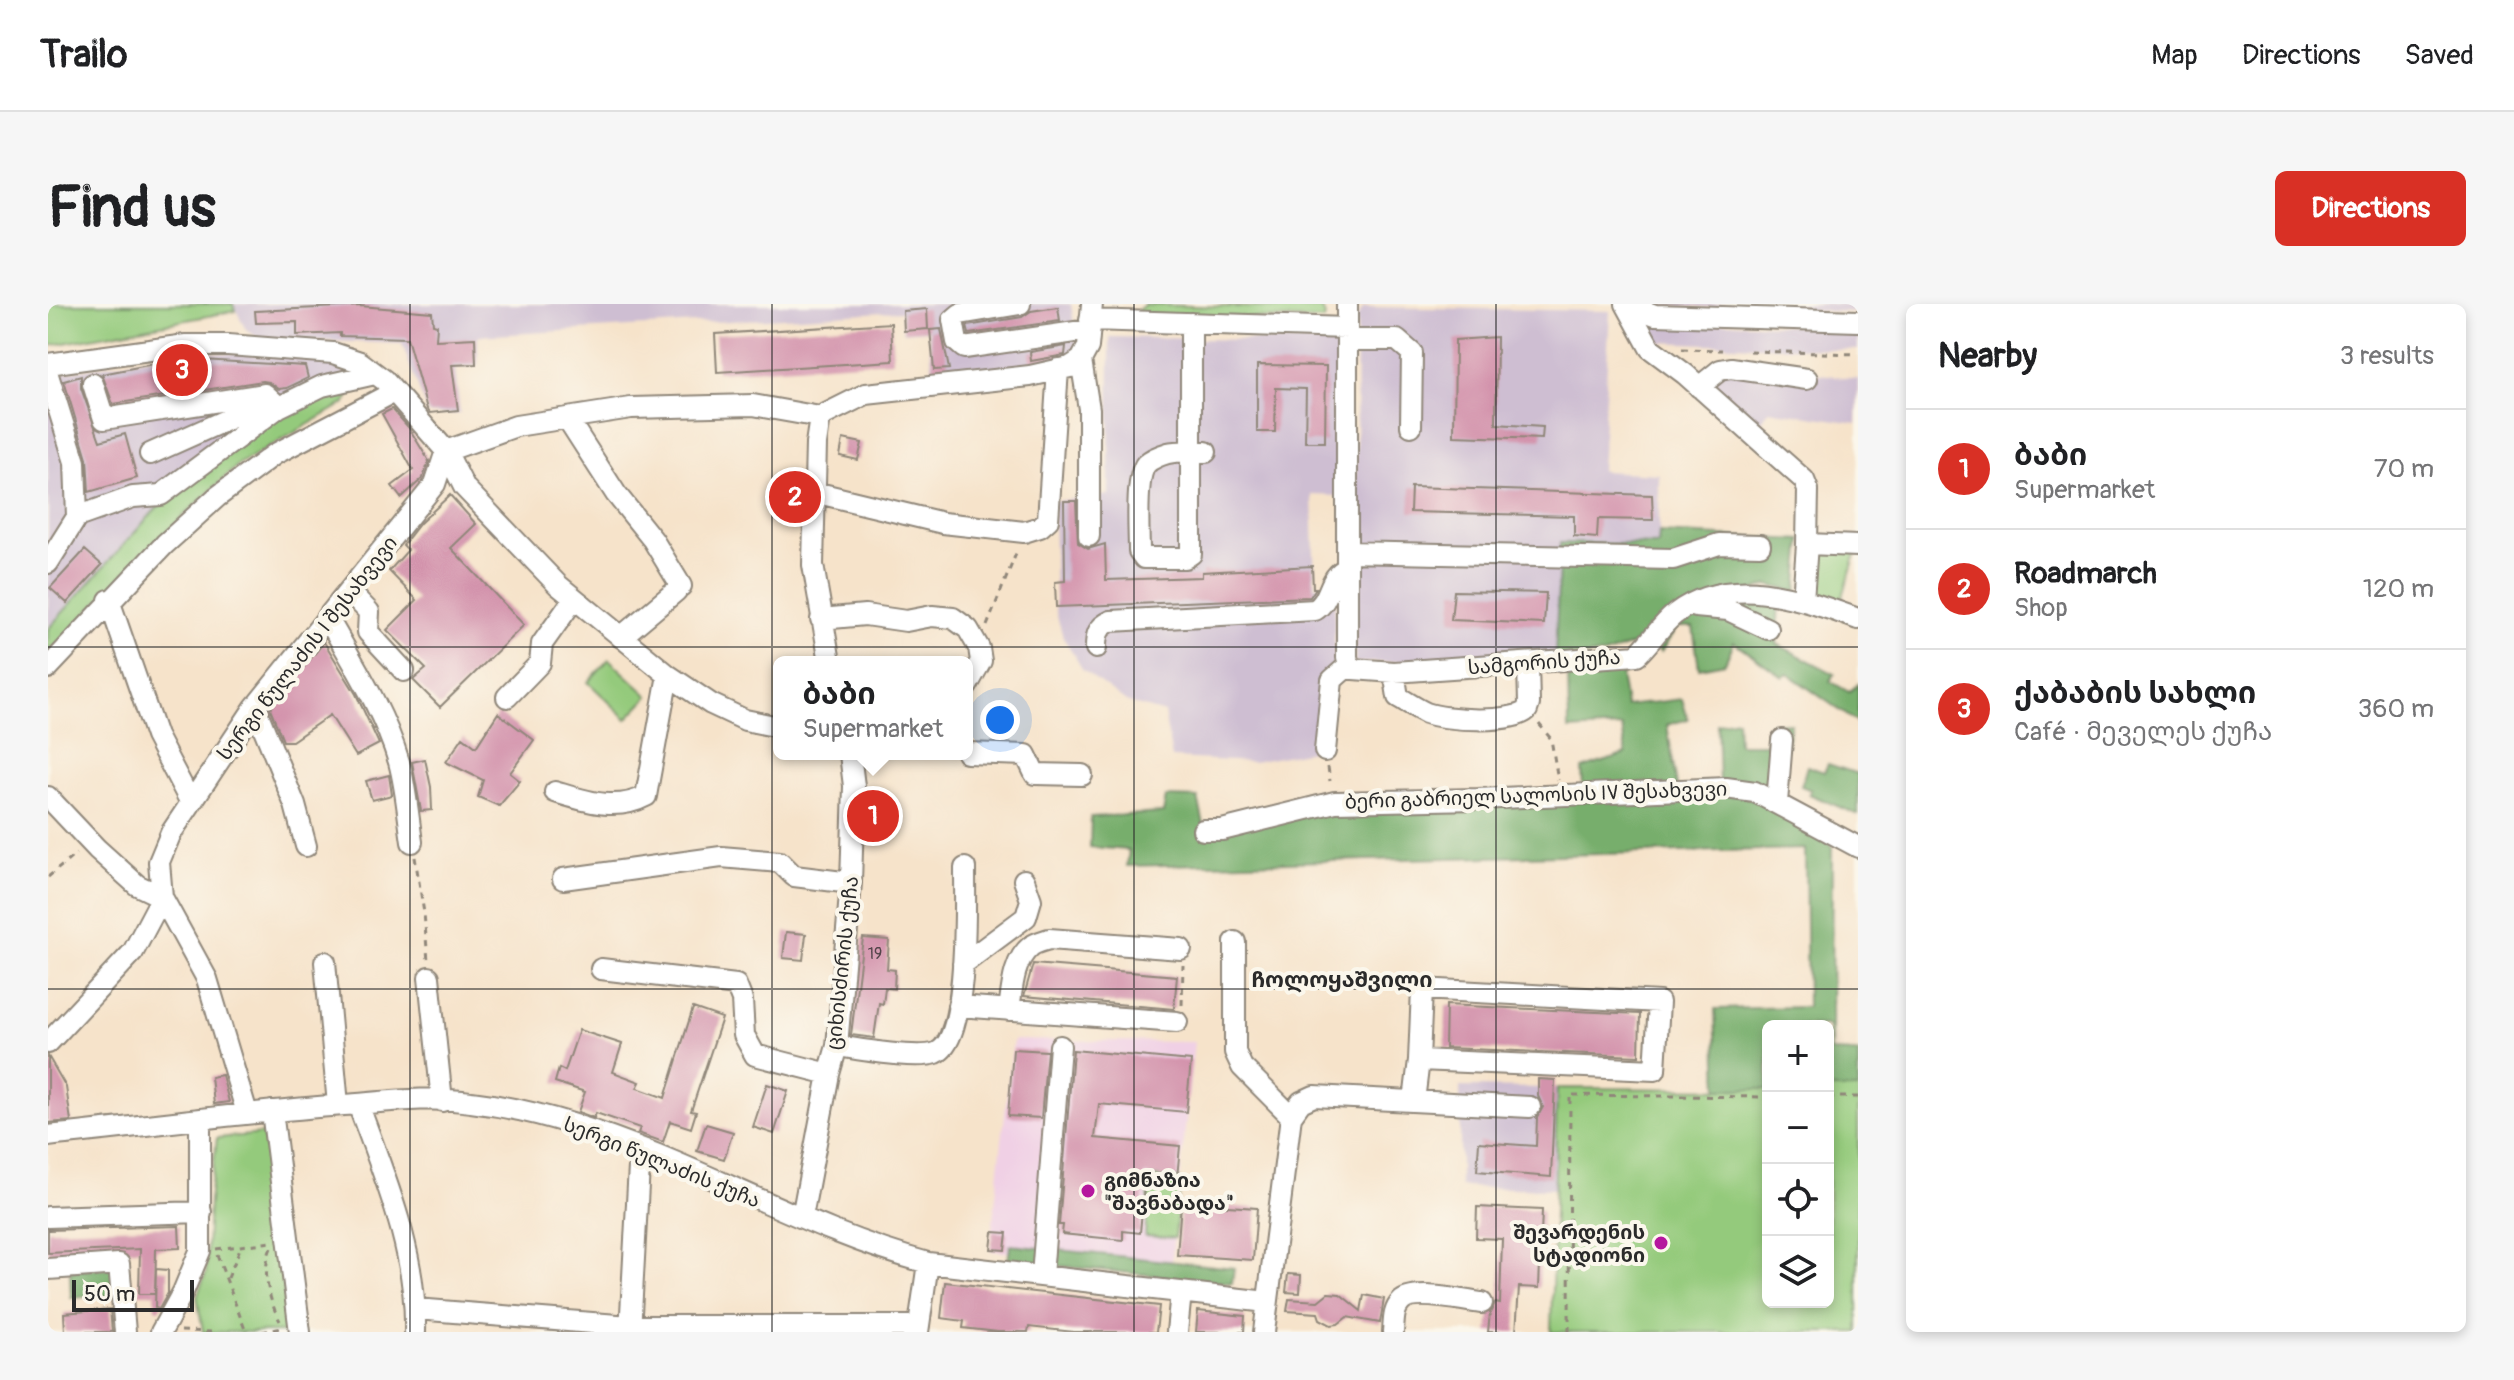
<!DOCTYPE html>
<meta charset="utf-8">
<style>
:root{--surface:#fff;--page:#f6f6f6;--text:#202124;--muted:#757577;--line:#e0e0e0;--accent:#d93025}
body{margin:0;font-family:Pangolin,"Noto Sans Georgian",sans-serif;background:var(--page);color:var(--text)}
.controls{position:absolute;right:24px;bottom:24px;display:grid;overflow:hidden;border-radius:12px;box-shadow:0 4px 12px #0003}
.controls button{width:72px;height:72px;display:grid;place-items:center;padding:0;border:0;border-bottom:2px solid var(--line);background:var(--surface);color:var(--text);font:40px sans-serif}
.scale{position:absolute;left:24px;bottom:20px;width:122px;box-sizing:border-box;padding-left:8px;border:4px solid #2b2b2b;border-top:0;font-size:22px;line-height:28px;white-space:nowrap;color:#2b2b2b;-webkit-text-stroke:6px #fbf7ec;paint-order:stroke}
.you{position:absolute;left:952px;top:416px;width:28px;height:28px;margin:-20px;border:6px solid #fff;border-radius:50%;background:#1a73e8;box-shadow:0 0 0 12px #1a73e833}
.badge{display:grid;place-items:center;width:52px;height:52px;border-radius:50%;background:var(--accent);color:#fff;font-size:26px;font-weight:700}
.pin{position:absolute;translate:-50% -50%;border:4px solid #fff;box-shadow:0 2px 8px #0006}
.popup{position:absolute;left:725px;top:352px;width:200px;height:104px;box-sizing:border-box;display:grid;place-content:center;border-radius:12px;background:var(--surface);filter:drop-shadow(0 2px 6px #0005);font-size:26px;white-space:nowrap;color:var(--muted)}
.popup b{font-size:30px;color:var(--text)}
.popup::after{content:'';position:absolute;left:50%;top:100%;margin-left:-16px;border:16px solid transparent;border-top-color:var(--surface)}
.list{margin:0;padding:0;list-style:none}
h2{display:flex;justify-content:space-between;align-items:center;height:104px;margin:0;padding:0 32px;font-size:34px}
h2 small{font-size:26px;font-weight:400;color:var(--muted)}
.list li{display:grid;grid-template-columns:52px 1fr auto;gap:24px;align-items:center;box-sizing:border-box;height:120px;padding:0 32px;border-top:2px solid var(--line)}
.list b{display:block;font-size:30px;white-space:nowrap}
.list p{margin:0;font-size:26px;white-space:nowrap;color:var(--muted)}
.list em{font-size:26px;font-style:normal;color:var(--muted)}
.icon{flex:none;width:44px;height:44px;fill:none;stroke:currentColor;stroke-width:2;stroke-linecap:round;stroke-linejoin:round}
.map{position:relative;flex:none;width:1810px;height:1028px;overflow:hidden;border-radius:12px}
header{display:flex;align-items:center;gap:48px;box-sizing:border-box;height:112px;padding:0 40px;background:var(--surface);border-bottom:2px solid var(--line)}
header strong{font-size:38px}
nav{display:flex;gap:44px;margin-inline-start:auto;font-size:28px}
.intro{display:flex;align-items:center;justify-content:space-between;box-sizing:border-box;height:192px;padding:0 48px}
h1{margin:0;font-size:56px}
.button{padding:20px 36px;border-radius:12px;background:var(--accent);color:#fff;font-size:28px;font-weight:700}
main{display:flex;gap:48px;padding:0 48px}
aside{flex:1;background:var(--surface);border-radius:12px;box-shadow:0 4px 12px #0003}
.map>svg:first-child{display:block}
</style>
<header>
<strong>Trailo</strong>
<nav><a>Map</a><a>Directions</a><a>Saved</a></nav>
</header>
<div class="intro"><h1>Find us</h1><a class="button">Directions</a></div>
<main>
<div class="map">
<svg width="1810" height="1028" viewBox="0 0 1810 1028">
<rect width="100%" height="100%" fill="#fbf7ec"/>
<filter id="ink" filterUnits="userSpaceOnUse"><feTurbulence type="fractalNoise" baseFrequency=".0125" numOctaves="2"/><feDisplacementMap in="SourceGraphic" scale="16" xChannelSelector="R" yChannelSelector="G"/><feConvolveMatrix kernelMatrix="1 2 1 2 8 2 1 2 1" color-interpolation-filters="sRGB"/></filter>
<filter id="wash" filterUnits="userSpaceOnUse"><feTurbulence type="fractalNoise" baseFrequency=".006" numOctaves="4" result="noise"/><feDisplacementMap in="SourceGraphic" scale="32" xChannelSelector="R" yChannelSelector="G"/><feGaussianBlur stdDeviation="1.8" result="paint"/><feColorMatrix in="noise" values="0 0 0 0 0 0 0 0 0 0 0 0 0 0 0 0 0 1.4 0 .05"/><feComposite in="paint" operator="in"/></filter>
<g filter="url(#wash)">
<rect width="100%" height="100%" fill="#f6e3ca"/>
<path fill="#f0d0e5" d="M965 736 1146 738 1123 962 942 947Z"/>
<path fill="#cebed2" d="M185 0H1023L1029 42 1022 56 1014 63 885 70 880 26 855 28 853 7 430 32V62L407 64 412 110H380L354 40 210 34 197 24Z
M1601 0H1810V8L1605 2Z
M1316 3 1562 7 1553 167 1611 170V241L1507 353 1307 359 1309 14Z
M1602 16 1810 24V46L1608 38 1599 21Z
M1062 33 1290 38 1291 192 1264 191 1267 282H1287L1286 362 1274 445 1205 458 1124 454 1116 409 1078 398 1035 366 1015 333 1007 305 1005 197 1061 191Z
M142 47 280 55 296 68 303 76V89L262 91 124 187 0 325V68L15 69Z
M1674 57 1810 75 1809 119 1721 106 1710 123 1644 71 1656 63Z
M1412 783 1509 784 1507 885 1412 883Z"/>
<path fill="#94ca7c" stroke="#607a54" stroke-width="2" d="M0 0H185L187 7 0 42Z
M1096 1 1274 5 1277 12 1276 16 1091 11 1089 7Z
M303 89 297 99 189 162 101 244 0 350V325L124 187 262 91Z
M1809 246 1792 302 1768 291 1762 264 1768 251Z
M561 355 601 392 579 415 540 378Z
M1509 784 1720 785V998H1780V785H1810V1028H1503Z
M215 830 232 960 243 1028H155L149 992 158 969 161 897 169 834Z
M1102 873 1132 875 1127 934 1097 932Z"/>
<path fill="#77ae6c" stroke="#516c4c" stroke-width="2" d="M1611 229 1754 236 1749 288 1720 281 1607 325 1583 341 1557 351 1507 353 1512 239 1610 241Z
M1731 294 1729 340 1787 370 1782 377 1801 388 1810 380V419L1740 370 1735 373 1686 338 1677 359 1651 364 1645 323H1629L1613 348 1604 342 1644 301Z
M1573 359 1576 370 1573 371 1578 402 1634 395 1640 415 1619 421 1629 482 1535 485 1534 465 1578 450 1574 423 1521 426 1520 361Z
M1689 415 1690 440H1718L1721 420 1743 419 1736 452 1723 478 1671 479 1669 419Z
M1780 460 1810 470V511L1761 490 1763 486 1753 482 1759 462 1776 468Z
M1689 491 1708 496 1784 542 1783 748 1810 749V785H1780V722H1720V785H1670L1667 705 1759 703 1757 545 1079 562 1081 546 1042 543 1043 513 1115 509 1118 493 1150 494 1158 529 1283 506Z
M962 941 1186 964 1184 979 960 957Z
M65 964 67 991 23 993 22 967Z"/>
<g id="blocks">
<path fill="#d393ac" d="M312 2 384 8 385 20 389 21 388 36 427 34 428 60 404 61 410 106 382 109 379 105 359 34 292 32V29L249 31V18L208 19 207 7Z
M1010 3 1012 17 921 30 919 22 974 13 983 7Z
M879 5 880 25 856 27 855 7Z
M843 19 845 57 669 68 667 30Z
M893 25 901 65 886 66 882 26Z
M1449 33 1448 120 1495 123 1494 135 1406 132 1407 36Z
M1018 42 1017 51 983 57 982 48Z
M126 56 128 63 154 56 257 62 260 74 239 84 231 85 221 78 215 77 65 100 54 70Z
M1209 61 1278 62 1277 138H1257L1258 85 1228 84 1227 128H1209Z
M33 72V84L52 137 77 130 89 174 41 188 39 154 16 77Z
M344 105 361 124 381 157 375 174 353 194 344 182 365 166 334 110Z
M795 135 814 139 810 156 792 152Z
M1363 183 1604 191 1605 216 1550 215 1549 234 1526 232V212L1362 208Z
M402 191 428 220 403 244 476 321 392 403 365 376 378 365 339 326 369 296 341 267 360 246 355 241 372 219Z
M1016 197H1028L1030 239 1040 245 1057 240 1058 276 1154 273V268L1264 262 1265 284H1268L1262 293 1008 303 1007 278 1017 277Z
M37 246 54 261 19 299 2 284Z
M1406 287 1498 289 1496 320 1403 316Z
M276 338 308 390 331 440 308 452 282 411 244 437H235L222 405Z
M450 409 486 436 462 469 472 477 451 502 430 493 435 476 398 458 415 433 428 443Z
M377 455 383 483 384 506 373 507 364 458Z
M341 471 344 491 324 496 318 477Z
M738 628 758 630 755 656 735 654Z
M815 634 841 636 839 665 847 666 846 685 837 684 835 700 831 699 826 734 803 731Z
M985 660 1129 672 1126 705 976 692Z
M1398 701 1592 710 1591 752 1397 744Z
M645 704 674 714 643 807 648 808 643 824 622 817 615 838 590 829 592 824 548 809 546 814 530 808 537 788 507 778 511 764 517 767 531 726 574 740 565 768 592 778 589 784 617 794Z
M965 745 999 747 993 814 960 812Z
M1025 746 1143 757 1138 808 1051 800 1047 834 1132 842 1129 874 1097 871 1092 929 1075 927V936L1014 930 1015 921H1011Z
M0 752 18 783 23 817 0 819Z
M174 771 181 798 166 800 163 773Z
M1490 775 1507 776 1503 873 1429 867 1431 838 1488 842 1489 814 1495 803 1490 792Z
M719 780 740 787 726 830 705 823Z
M658 820 685 828 676 855 649 847Z
M1133 899 1209 904 1205 956 1129 951Z
M1429 903 1494 906 1491 984 1471 983 1468 1028H1440L1442 1009 1447 999 1452 1000 1454 935 1428 934Z
M131 922 132 944 108 945 107 990H91L92 945 0 949V926Z
M945 928 959 929 957 946 943 945Z
M108 965 120 966V989L111 1005 107 1004Z
M1240 970 1253 971 1252 989 1238 988Z
M897 978 1111 1002 1108 1028H1026L981 1023 980 1028H950L915 1024 916 1017 893 1014Z
M1280 989 1292 990 1313 1007 1316 991 1336 995 1332 1019 1299 1013 1290 1020 1283 1021 1272 1015 1270 1009 1239 1007 1241 995 1270 997Z
M62 1005 64 1028H17L16 1009Z
M1150 1007 1197 1012 1196 1028H1148Z"/>
</g>
</g>
<g filter="url(#ink)">
<use href="#blocks" fill-opacity="0" stroke="#90877a" stroke-width="2"/>
<g fill="none" stroke-linecap="round" stroke-linejoin="round">
<g stroke="#90877a" stroke-width="24">
<path id="minor" d="M972 0 912 10 905 16 909 38 916 44 1041 26
M1299 0V353L1301 361 1305 365 1346 368 1589 351C1602 339 1612 322 1627 310 1682 268 1752 294 1810 315
M1578 0 1602 44 1637 70 1756 176 1760 186 1759 240 1810 242
M1578 0 1607 11 1810 17
M1042 16 1299 24
M1143 19V250L1137 254H1096L1091 247C1091 228 1087 174 1098 160 1103 155 1113 151 1120 149 1132 146 1146 148 1158 148
M1299 36H1349L1364 49 1363 122
M1033 56 1041 105V232
M0 60 138 41H180L285 49 312 58 336 76 398 147 416 183 510 281 620 371 663 400 697 416 731 423
M0 71 27 158 29 213 0 259
M45 80 56 115 217 90 231 103
M1651 83 1672 66 1683 64 1759 75
M772 113 818 90 982 72 1022 63 1033 56 1040 43 1044 0
M772 113 768 140 765 261 782 358
M519 114 568 190 605 236 633 282
M398 147 468 122 583 104 705 101 772 113
M102 150 216 99 223 101
M766 188 895 219 976 228 992 223 1000 216 1010 65
M29 213 85 193 113 191 231 103 274 82 327 70
M1299 248 1625 255 1671 240 1712 241
M301 287 321 308 320 328 356 367
M61 296 108 432 142 497
M1755 296 1759 240
M1648 303 1680 306 1720 325
M279 313C305 359 336 407 351 458 358 484 360 511 364 538
M773 315 817 311 858 317 884 312 905 314 920 325 931 344 933 357 919 382
M573 333 628 287
M1048 344C1048 330 1050 323 1063 317L1267 306C1284 295 1279 273 1299 264
M0 364 117 240 169 193 227 150 346 88
M1346 368 1350 393C1359 398 1369 405 1378 409 1397 416 1464 420 1479 406L1481 400 1480 360
M459 393 492 359 494 340 526 295
M207 403 247 501 258 542
M1277 447 1284 376 1301 361
M919 449 978 451 987 470 1034 471
M507 488C538 497 568 508 598 492L620 371
M0 493 49 545 89 581 114 593 159 675 199 809
M1729 499 1734 436
M1155 526H1174L1287 498 1430 495 1678 484 1707 488 1810 543
M515 575 673 553 732 558 746 572 803 579
M1187 638V748L1194 763 1243 812
M277 658 290 801
M915 660 978 613 983 596 976 576
M553 665 688 681 694 696 696 731 707 751 781 770
M381 673 394 797
M1374 685 1611 698 1607 766 1371 756Z
M910 702 1129 718
M961 706C964 686 965 657 982 643 986 639 995 637 1001 635L1133 645
M0 739 85 648 114 593 111 558 123 529 207 403 387 180 398 147
M789 742C811 745 868 756 888 749 921 736 917 597 917 564
M1366 797 1371 756
M310 800C337 874 369 948 367 1028
M224 807 252 1028
M0 832C99 822 197 808 296 801 338 798 382 792 423 798 457 802 492 810 524 820 646 857 757 926 880 959L1219 998
M0 913 153 908
M754 913 781 770 789 742 803 579 806 482 802 450
M0 965 71 960 77 1028
M994 972 1012 742
M368 1005 582 1022H871
M113 1028 135 988 152 947V815
M582 1028 592 844
M870 1028 880 959
M1129 1028 1133 988
M1216 1028 1243 812 1253 798 1266 792 1482 803
M1345 1028C1346 1017 1345 1006 1353 998 1365 985 1417 997 1434 999"/>
</g>
<path stroke="#90877a" stroke-width="3" stroke-dasharray="6 6" stroke-linecap="butt" d="M1634 45 1674 46
M1702 47 1810 50
M939 322 969 247
M1491 420 1503 435 1510 476
M1280 463 1282 477
M367 553 376 609 380 657
M0 573 28 550
M1134 701 1135 661
M1780 793H1810
M223 944C213 966 221 997 232 1017
M168 945 224 938
M169 951 198 1028
M180 974 193 942
M133 1027 167 1028
M214 1028 234 1024
M1521 1028 1522 791 1720 793"/>
<use href="#minor" stroke="#fff" stroke-width="20"/>
</g>
</g>
<path fill="none" stroke="#2b2b2b" stroke-width="2" stroke-opacity="0.55" d="M362 0V1028M724 0V1028M1086 0V1028M1448 0V1028M0 343H1810M0 685H1810"/>
<g fill="#b5179e" stroke="#fbf7ec" stroke-width="3">
<circle cx="1040" cy="887" r="8"/>
<circle cx="1613" cy="939" r="8"/>
</g>
<g text-anchor="middle" stroke-width="8" stroke-linejoin="round" paint-order="stroke">
<g font-size="16" fill="#55454b">
<text x="827" y="655">19</text>
</g>
<g font-size="20" fill="#2b2b2b" stroke="#fbf7ec">
<text transform="translate(259 344) rotate(-52)" y="7">სერგი წულაძის I შესახვევი</text>
<text transform="translate(1496 358) rotate(-4)" y="7">სამგორის ქუჩა</text>
<text transform="translate(1488 491) rotate(-2)" y="7">ბერი გაბრიელ სალოსის IV შესახვევი</text>
<text transform="translate(794 659) rotate(-84)" y="7">ციხისძირის ქუჩა</text>
<text transform="translate(614 858) rotate(22)" y="7">სერგი წულაძის ქუჩა</text>
</g>
<g font-size="20" font-weight="bold" fill="#2b2b2b" stroke="#fbf7ec" text-anchor="start">
<text x="1056" y="883">გიმნაზია<tspan x="1056" dy="23">"შავნაბადა"</tspan></text>
<text x="1597" y="935" text-anchor="end">შევარდენის<tspan x="1597" dy="23">სტადიონი</tspan></text>
</g>
<g font-size="22" font-weight="bold" fill="#2b2b2b" stroke="#fbf7ec">
<text x="1294" y="683">ჩოლოყაშვილი</text>
</g>
</g>
</svg>
<div class="controls">
<button>+</button>
<button>−</button>
<button><svg class="icon" aria-label="locate" viewBox="0 0 24 24"><circle cx="12" cy="12" r="6"/><path d="M12 2v4M12 18v4M2 12h4M18 12h4"/></svg></button>
<button><svg class="icon" aria-label="layers" viewBox="0 0 24 24"><path d="M12 4l9 5-9 5-9-5zM3 14l9 5 9-5"/></svg></button>
</div>
<div class="scale">50 m</div>
<div class="you"></div>
<div class="pin badge" style="left:825px;top:512px">1</div>
<div class="popup"><b>ბაბი</b>Supermarket</div>
<div class="pin badge" style="left:747px;top:193px">2</div>
<div class="pin badge" style="left:134px;top:66px">3</div>
</div>
<aside>
<h2>Nearby<small>3 results</small></h2>
<ul class="list">
<li><span class="badge">1</span><div><b>ბაბი</b><p>Supermarket</p></div><em>70 m</em></li>
<li><span class="badge">2</span><div><b>Roadmarch</b><p>Shop</p></div><em>120 m</em></li>
<li><span class="badge">3</span><div><b>ქაბაბის სახლი</b><p>Café · მეველეს ქუჩა</p></div><em>360 m</em></li>
</ul>
</aside>
</main>
